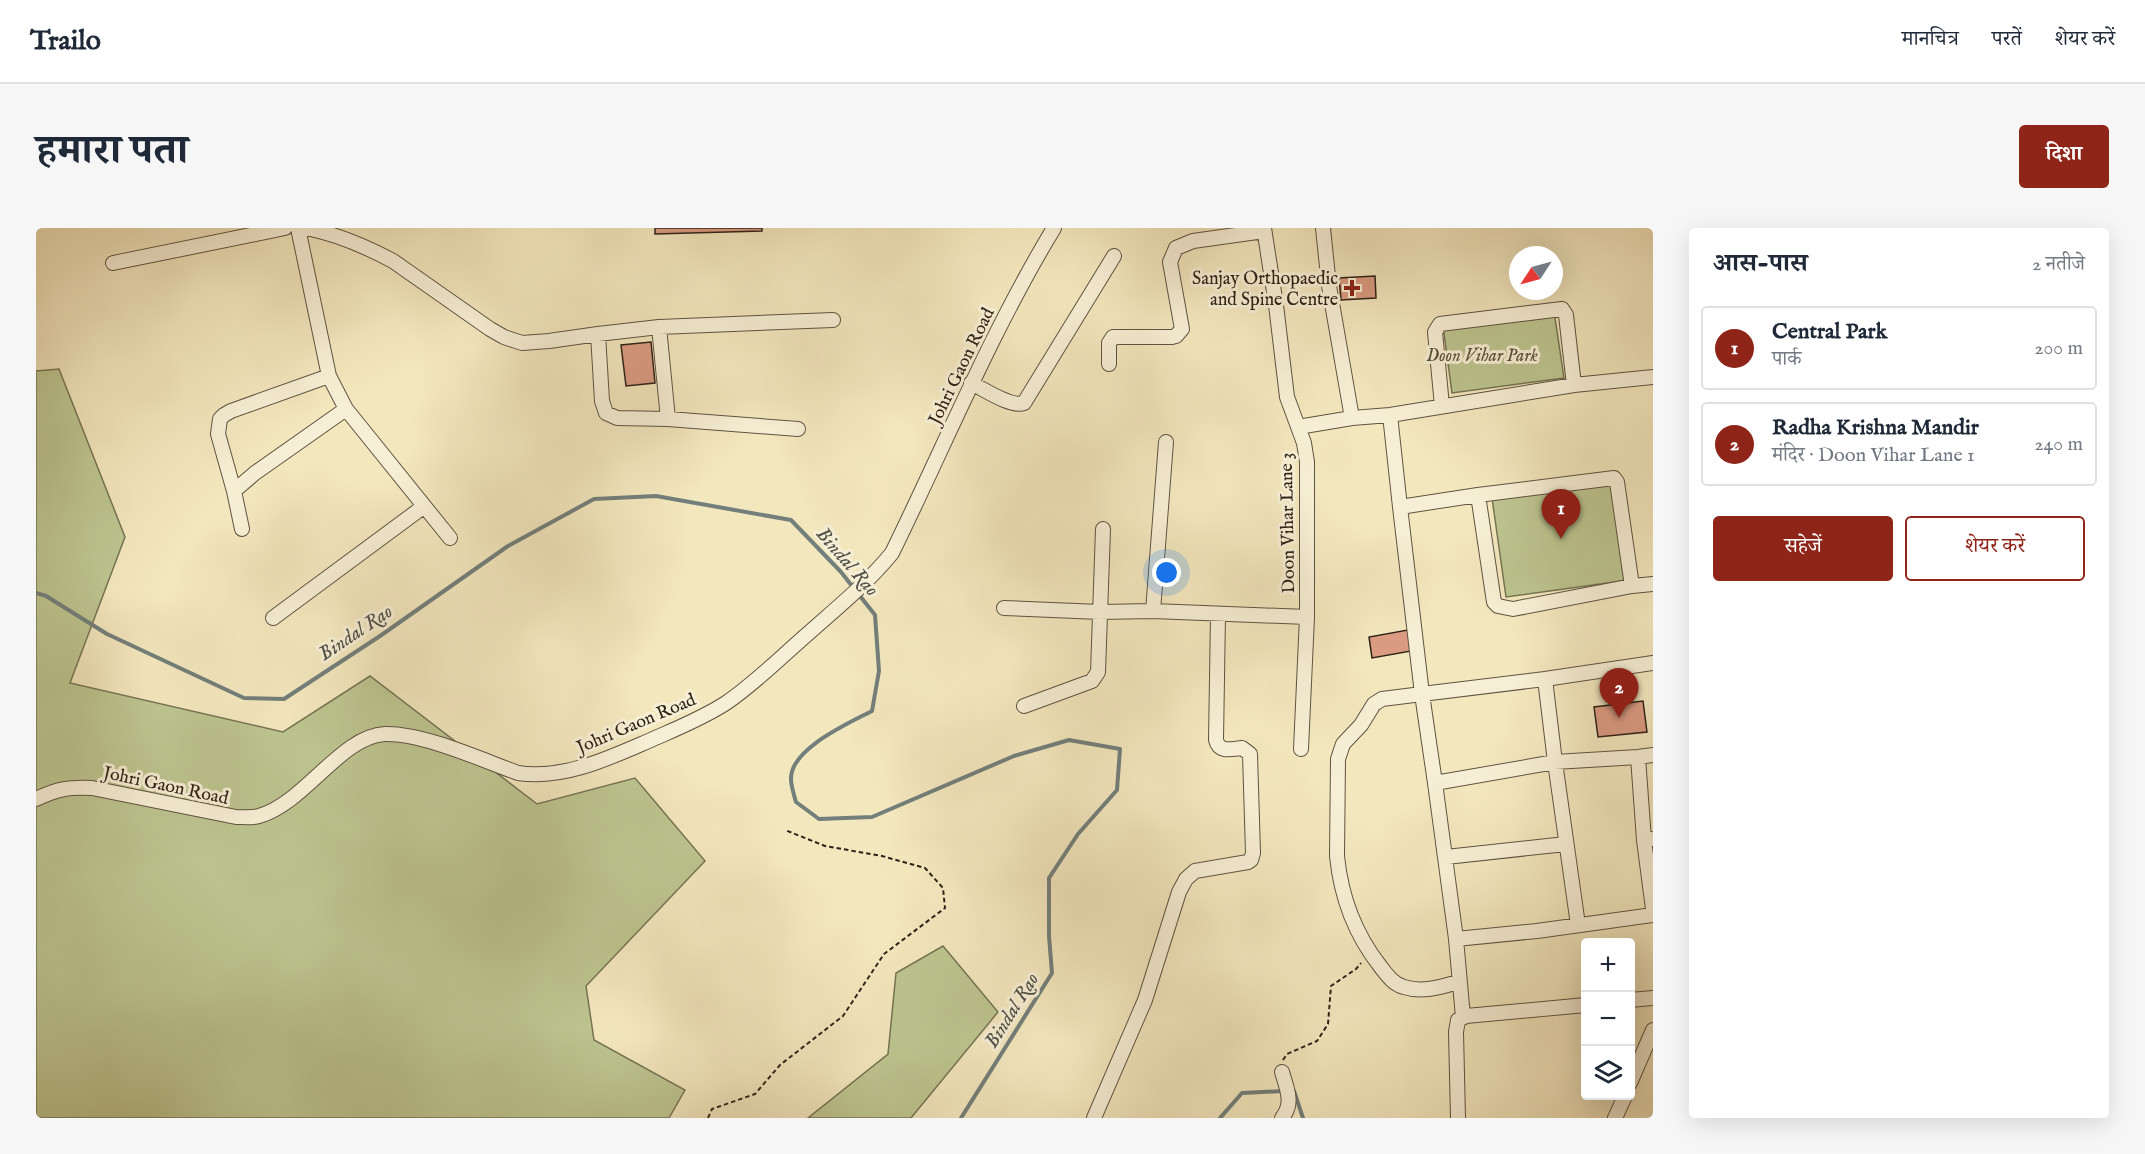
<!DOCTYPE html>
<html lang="hi">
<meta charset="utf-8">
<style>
:root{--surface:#fff;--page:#f6f6f7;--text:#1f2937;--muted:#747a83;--line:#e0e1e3;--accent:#8f2418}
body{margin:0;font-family:"IM FELL English","Noto Serif Devanagari",serif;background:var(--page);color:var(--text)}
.controls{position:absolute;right:18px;bottom:18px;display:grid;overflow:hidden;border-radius:6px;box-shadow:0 6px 24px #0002}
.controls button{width:54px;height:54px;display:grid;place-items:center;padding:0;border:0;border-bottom:2px solid var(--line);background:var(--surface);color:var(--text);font:30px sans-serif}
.compass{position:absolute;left:1473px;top:18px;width:54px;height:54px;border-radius:50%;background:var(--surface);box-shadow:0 6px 24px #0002;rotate:234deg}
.you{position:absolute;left:1131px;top:345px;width:21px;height:21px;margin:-15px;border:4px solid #fff;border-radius:50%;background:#1a73e8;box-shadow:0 0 0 9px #1a73e833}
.badge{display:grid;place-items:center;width:39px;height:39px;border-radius:50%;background:var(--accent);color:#fff;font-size:20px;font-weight:700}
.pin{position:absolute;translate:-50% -50px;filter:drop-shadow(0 2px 3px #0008)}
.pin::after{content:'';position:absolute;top:32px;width:21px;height:18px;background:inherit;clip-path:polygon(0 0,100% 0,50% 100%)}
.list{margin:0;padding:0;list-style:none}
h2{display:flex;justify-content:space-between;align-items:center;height:78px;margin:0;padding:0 24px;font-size:26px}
h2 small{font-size:20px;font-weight:400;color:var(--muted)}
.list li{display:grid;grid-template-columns:39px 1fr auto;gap:18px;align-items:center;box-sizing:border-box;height:84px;margin:0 12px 12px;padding:0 12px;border:2px solid var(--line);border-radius:6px}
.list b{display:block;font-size:22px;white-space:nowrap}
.list p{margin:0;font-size:20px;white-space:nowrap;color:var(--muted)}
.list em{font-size:20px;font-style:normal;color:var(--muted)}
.actions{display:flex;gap:12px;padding:18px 24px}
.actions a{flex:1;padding:14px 0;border:2px solid var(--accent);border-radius:6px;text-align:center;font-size:21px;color:var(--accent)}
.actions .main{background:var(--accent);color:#fff}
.icon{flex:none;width:33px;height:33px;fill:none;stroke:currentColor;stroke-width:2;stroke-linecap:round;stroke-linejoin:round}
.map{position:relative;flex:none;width:1617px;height:890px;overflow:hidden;border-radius:6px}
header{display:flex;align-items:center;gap:36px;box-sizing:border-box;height:84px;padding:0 30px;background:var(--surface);border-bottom:2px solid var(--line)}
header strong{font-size:28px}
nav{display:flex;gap:33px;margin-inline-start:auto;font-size:21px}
.intro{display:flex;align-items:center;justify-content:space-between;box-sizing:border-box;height:144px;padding:0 36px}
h1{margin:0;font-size:42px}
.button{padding:15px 27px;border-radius:6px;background:var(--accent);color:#fff;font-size:21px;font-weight:700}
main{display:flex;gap:36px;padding:0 36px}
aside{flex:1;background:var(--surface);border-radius:6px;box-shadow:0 6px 24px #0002}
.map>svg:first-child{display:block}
</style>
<header>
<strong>Trailo</strong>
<nav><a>मानचित्र</a><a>परतें</a><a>शेयर करें</a></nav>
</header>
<div class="intro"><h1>हमारा पता</h1><a class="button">दिशा</a></div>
<main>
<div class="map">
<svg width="1617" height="890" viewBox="0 0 1617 890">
<rect width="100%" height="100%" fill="#f3e7be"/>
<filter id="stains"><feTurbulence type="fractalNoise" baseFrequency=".00333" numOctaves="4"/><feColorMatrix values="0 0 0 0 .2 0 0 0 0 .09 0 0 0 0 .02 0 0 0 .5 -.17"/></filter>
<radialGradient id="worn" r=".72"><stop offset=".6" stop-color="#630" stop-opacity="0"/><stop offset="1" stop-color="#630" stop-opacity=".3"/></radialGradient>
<path fill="#bdc590" stroke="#767454" stroke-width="1.5" d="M1518 83 1528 150 1416 165 1407 98Z
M23 141 89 309 34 455 247 504 334 448 501 576 599 550 669 633 550 758 558 812 649 862 633 890H0V143Z
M1579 253 1593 352 1470 369 1456 270Z
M907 718 962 784 875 890H772L852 826 860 745Z"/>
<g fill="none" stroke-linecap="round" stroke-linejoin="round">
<path stroke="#737f7b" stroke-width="4" d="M0 365 10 368 71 406 208 470 248 471 344 408 472 318 558 271 620 268 755 292 805 344 839 387 843 443 836 483C813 495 754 521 755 551 755 558 758 567 760 574L783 591 836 589 978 528 1033 512 1084 521 1081 562 1042 606 1013 650V708L1016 745 925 890
M1258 863 1267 890
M1184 890 1206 865 1247 863"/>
</g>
<path fill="#da9b82" stroke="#2e2217" stroke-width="1.5" d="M619 0H726V3L619 6Z
M1339 48 1340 70 1305 72 1303 50Z
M615 114 619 155 590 158 585 117Z
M1377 401 1381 422 1336 430 1333 409Z
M1607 473 1611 504 1562 509 1558 479Z"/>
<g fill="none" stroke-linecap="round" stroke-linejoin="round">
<g stroke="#5f5341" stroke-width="16">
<path id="street" d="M262 0 293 148 310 181 414 310
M270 0C300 6 329 18 357 33L454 101 468 109 486 115 513 113 562 106 623 99 797 92
M1228 0 1240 77 1251 169 1268 215 1271 234V389L1265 521
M1287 0 1293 58 1316 190 1354 187
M77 35 249 0
M623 99 632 191
M562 106 566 173 570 185 581 190 632 191 762 201
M1073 136V115L1077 109H1136L1140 108 1146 101 1134 34 1140 20 1157 13 1228 3
M935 155C948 161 975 180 988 175L1078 28
M1406 178 1399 104 1404 96 1526 81 1530 87 1538 157
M1262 199 1316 190
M1130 214 1117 383 1271 389
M198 263 219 245 310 181
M1364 279 1354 187 1538 157 1617 149
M206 301 198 263 182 206 184 191 188 187 195 183 293 148
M1596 358 1617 356
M968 380 1064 384 1117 383
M237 390 387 279
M1509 451 1617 435
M988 478 1056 453 1062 444 1067 301
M1399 555 1386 466 1509 451 1519 534 1399 555 1420 711
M0 571C21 561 32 559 56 560L200 589C208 589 216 590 223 588 269 575 305 508 349 506 387 505 446 532 482 545 529 552 575 529 617 511 642 500 667 490 690 475 718 456 742 432 767 410 797 383 830 357 856 325 909 217 955 104 1018 0
M1615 611 1608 612 1617 681
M1608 612 1602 529 1617 527
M1410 629 1530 616
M1542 697 1519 534 1602 529
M1422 754C1405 759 1386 765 1368 759 1357 756 1351 747 1344 738 1319 706 1305 669 1301 628L1302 531 1307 516 1325 497 1338 476 1346 471 1386 466 1364 279 1442 267 1458 374 1462 378 1477 381 1596 358 1581 254 1578 250 1442 267
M1594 772 1617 770
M1427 789 1420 711 1501 703 1617 687
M1246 844C1251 861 1258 875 1246 890
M1594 855 1617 802
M1058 890 1109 772 1143 664 1150 651 1159 643 1212 634 1215 632 1217 625 1214 526 1206 520C1195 521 1183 525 1180 512L1182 387
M1422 890 1420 804 1422 792 1430 788 1550 777
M1579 890 1589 868"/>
</g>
<path stroke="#2e2217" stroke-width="2" stroke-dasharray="4.5 3" stroke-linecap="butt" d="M1247 832 1251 826 1281 813 1292 796 1295 758 1320 741 1325 735
M672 890 676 881 719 866 744 837 807 788 848 726 909 680 907 660 889 640 846 628 789 618 749 602"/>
<use href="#street" stroke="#f7efd5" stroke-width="14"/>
</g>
<path fill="#8f2418" stroke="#f7efd5" stroke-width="2" d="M1313 51h6v6h6v6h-6v6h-6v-6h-6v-6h6z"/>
<g text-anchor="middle" stroke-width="6" stroke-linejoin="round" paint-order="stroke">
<g font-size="18" fill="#2e2217" stroke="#f7efd5" text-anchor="end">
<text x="1302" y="56">Sanjay Orthopaedic<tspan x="1302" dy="21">and Spine Centre</tspan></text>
</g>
<g font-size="18" font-style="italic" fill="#59533b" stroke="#f7efd5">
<text x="1446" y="133">Doon Vihar Park</text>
</g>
<g font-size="18" fill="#2e2217" stroke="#f7efd5">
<text transform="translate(925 138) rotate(-64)" y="6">Johri Gaon Road</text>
<text transform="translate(1251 295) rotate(-91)" y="6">Doon Vihar Lane 3</text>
<text transform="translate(600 495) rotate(-23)" y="6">Johri Gaon Road</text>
<text transform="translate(130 557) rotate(12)" y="6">Johri Gaon Road</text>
</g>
<g font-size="20" font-style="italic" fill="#505049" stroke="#f7efd5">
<text transform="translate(812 333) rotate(49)" y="7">Bindal Rao</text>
<text transform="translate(319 404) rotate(-34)" y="7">Bindal Rao</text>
<text transform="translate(975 782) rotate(-58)" y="7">Bindal Rao</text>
</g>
</g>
<rect width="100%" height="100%" filter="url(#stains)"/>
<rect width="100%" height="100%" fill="url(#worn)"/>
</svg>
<div class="controls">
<button>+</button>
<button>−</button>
<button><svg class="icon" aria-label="layers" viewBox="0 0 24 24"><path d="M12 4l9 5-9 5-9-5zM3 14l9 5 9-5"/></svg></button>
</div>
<svg class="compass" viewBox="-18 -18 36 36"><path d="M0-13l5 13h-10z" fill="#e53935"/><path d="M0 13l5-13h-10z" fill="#747a83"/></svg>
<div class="you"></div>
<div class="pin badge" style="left:1525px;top:311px">1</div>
<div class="pin badge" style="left:1583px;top:490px">2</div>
</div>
<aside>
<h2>आस-पास<small>2 नतीजे</small></h2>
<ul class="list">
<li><span class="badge">1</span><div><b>Central Park</b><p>पार्क</p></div><em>200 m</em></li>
<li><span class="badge">2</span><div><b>Radha Krishna Mandir</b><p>मंदिर · Doon Vihar Lane 1</p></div><em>240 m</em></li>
</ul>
<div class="actions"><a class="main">सहेजें</a><a>शेयर करें</a></div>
</aside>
</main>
